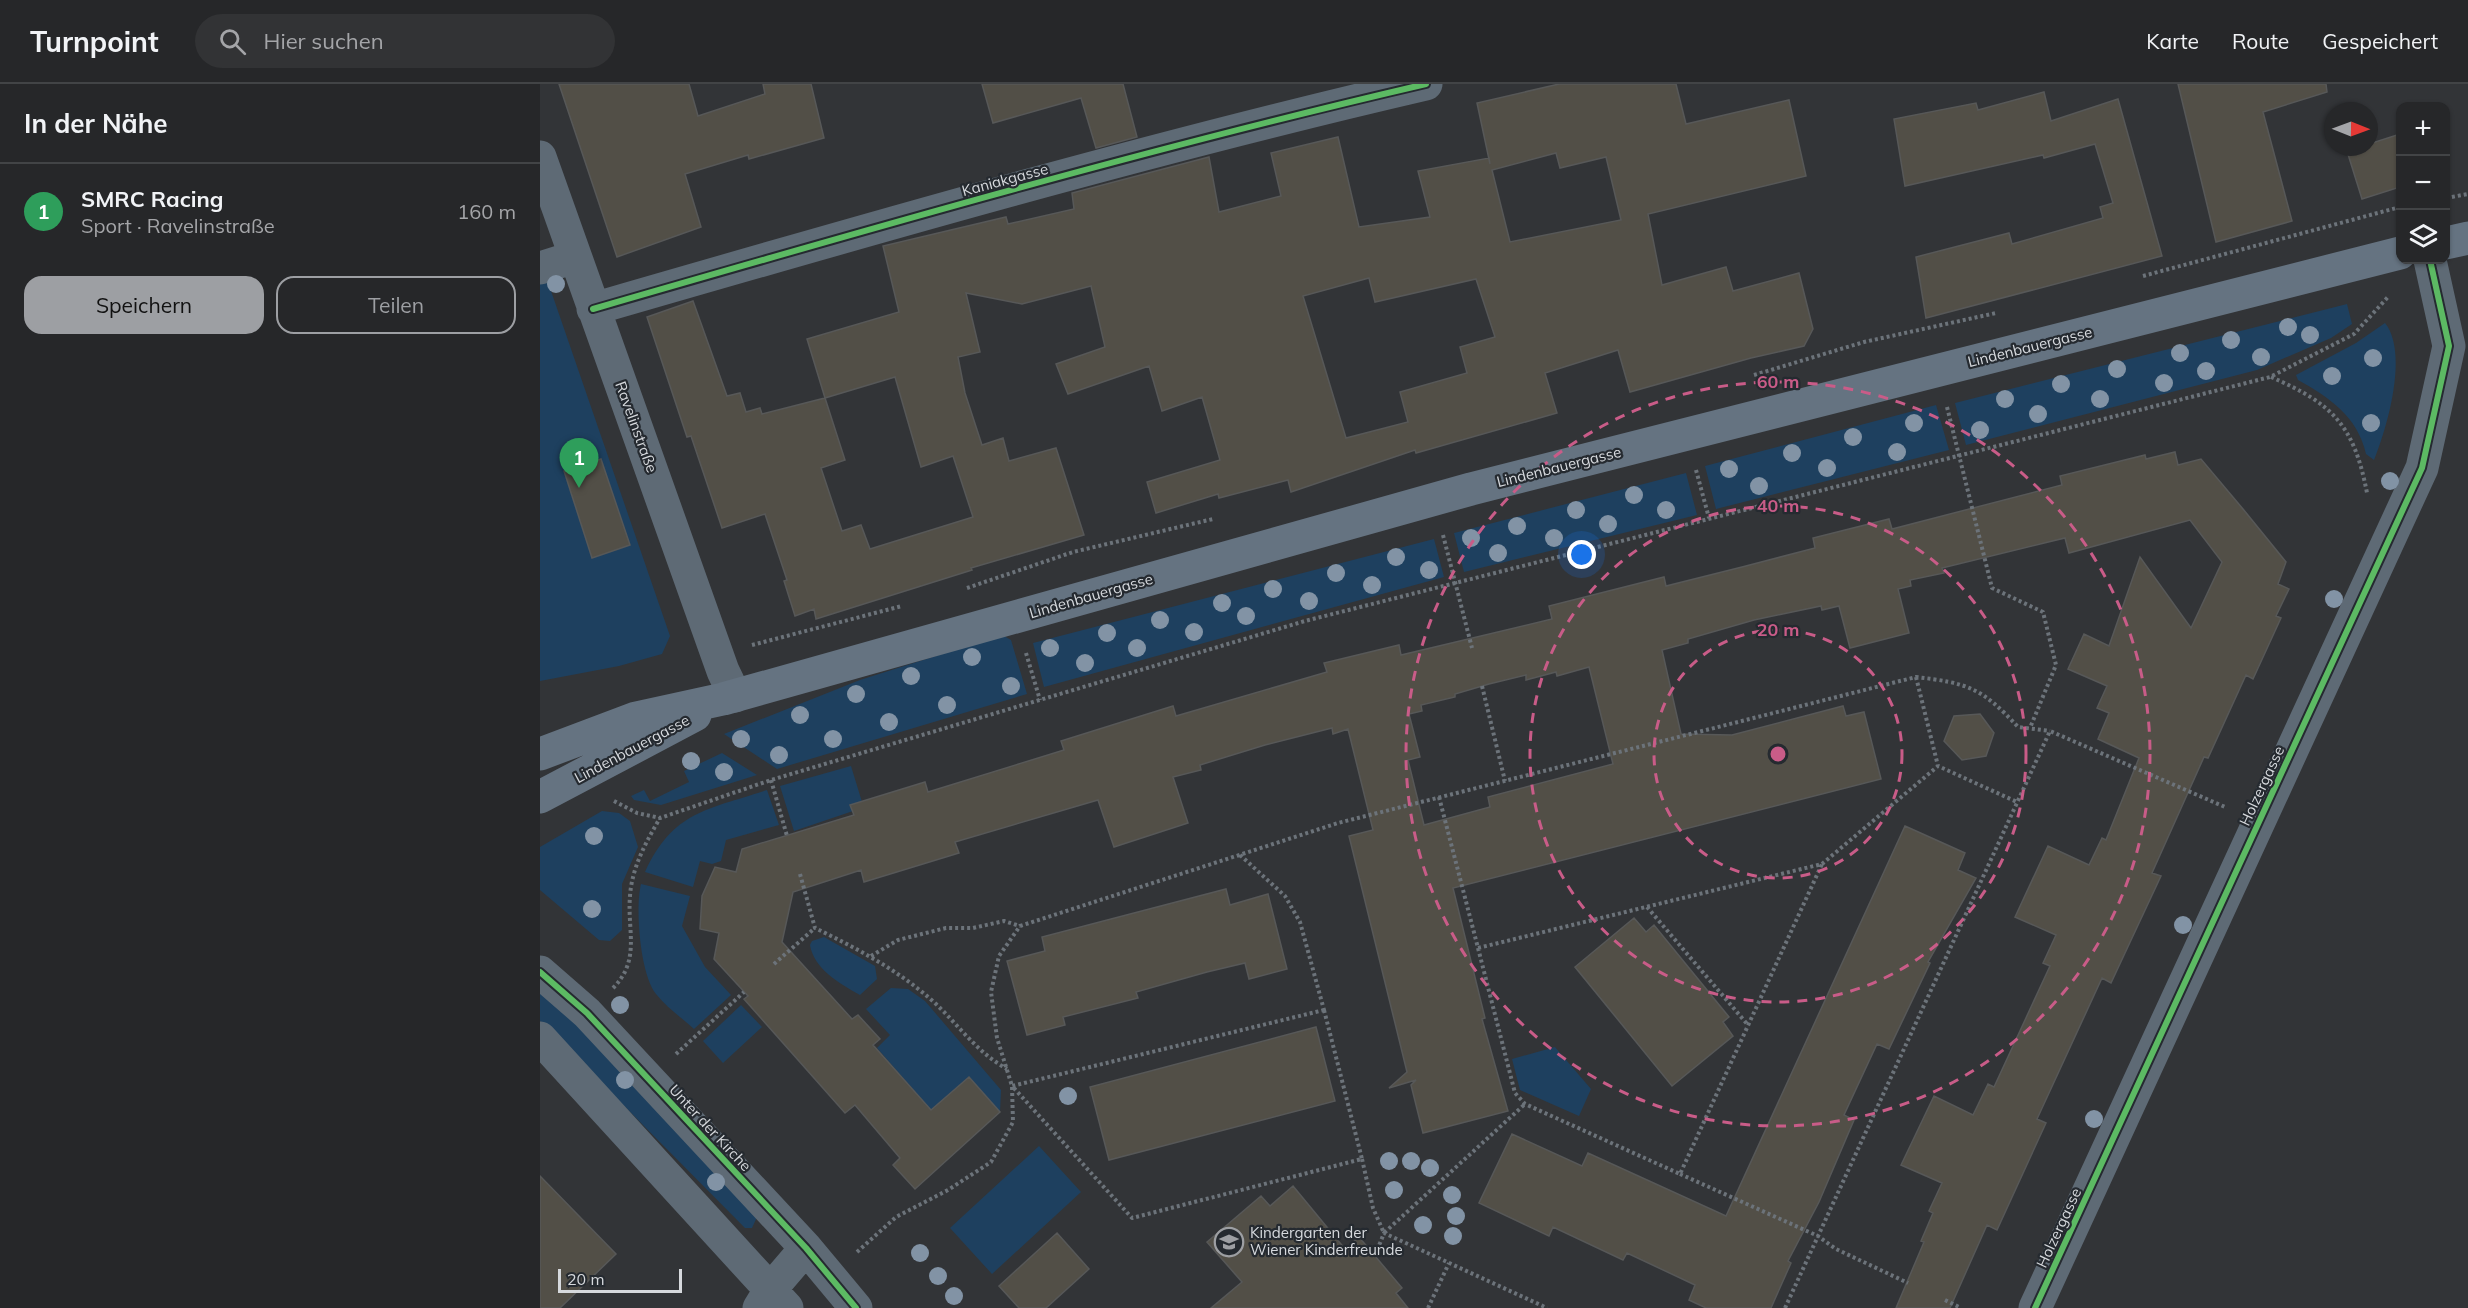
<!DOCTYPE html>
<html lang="de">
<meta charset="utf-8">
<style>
:root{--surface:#262729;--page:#323335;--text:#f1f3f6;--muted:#a4a5a8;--line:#424446;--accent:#9d9fa3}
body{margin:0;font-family:Mulish,sans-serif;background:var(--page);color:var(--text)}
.controls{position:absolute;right:18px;top:18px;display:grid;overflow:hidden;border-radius:12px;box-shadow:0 2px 4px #0004}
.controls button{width:54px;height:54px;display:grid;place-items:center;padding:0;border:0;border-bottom:2px solid var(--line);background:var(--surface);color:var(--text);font:30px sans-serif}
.compass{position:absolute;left:1784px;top:18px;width:54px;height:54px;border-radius:50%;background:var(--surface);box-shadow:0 2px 4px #0004;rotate:91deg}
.scale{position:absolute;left:18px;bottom:15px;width:124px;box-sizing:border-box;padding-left:6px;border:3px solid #d6d9dd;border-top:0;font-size:16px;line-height:21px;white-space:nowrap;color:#d6d9dd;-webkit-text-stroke:4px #252a30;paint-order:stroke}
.you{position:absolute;left:1042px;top:471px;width:21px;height:21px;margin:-15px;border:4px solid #fff;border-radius:50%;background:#1a73e8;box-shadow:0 0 0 9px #1a73e833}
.badge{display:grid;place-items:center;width:39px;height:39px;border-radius:50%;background:var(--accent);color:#fff;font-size:20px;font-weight:700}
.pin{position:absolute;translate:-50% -50px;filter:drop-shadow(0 2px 3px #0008)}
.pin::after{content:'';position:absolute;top:32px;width:21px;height:18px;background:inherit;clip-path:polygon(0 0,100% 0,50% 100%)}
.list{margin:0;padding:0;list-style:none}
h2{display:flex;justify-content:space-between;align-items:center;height:78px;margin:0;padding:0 24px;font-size:26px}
h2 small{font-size:20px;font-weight:400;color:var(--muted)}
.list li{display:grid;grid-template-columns:39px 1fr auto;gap:18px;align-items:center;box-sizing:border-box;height:96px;padding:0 24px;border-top:2px solid var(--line)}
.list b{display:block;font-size:22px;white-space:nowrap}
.list p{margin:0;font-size:20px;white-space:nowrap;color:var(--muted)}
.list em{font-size:20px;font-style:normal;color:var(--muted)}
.actions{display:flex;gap:12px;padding:18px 24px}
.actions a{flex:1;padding:14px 0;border:2px solid var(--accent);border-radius:18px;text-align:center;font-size:21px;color:var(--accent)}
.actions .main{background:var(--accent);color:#111}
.icon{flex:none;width:33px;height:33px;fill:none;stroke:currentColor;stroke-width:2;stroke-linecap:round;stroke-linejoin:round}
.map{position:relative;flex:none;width:1928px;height:1224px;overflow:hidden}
header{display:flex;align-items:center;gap:36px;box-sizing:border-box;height:84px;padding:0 30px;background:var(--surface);border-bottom:2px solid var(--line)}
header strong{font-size:28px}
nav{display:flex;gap:33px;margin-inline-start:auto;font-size:21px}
.search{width:420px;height:54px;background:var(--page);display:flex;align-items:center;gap:15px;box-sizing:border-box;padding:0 21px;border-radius:33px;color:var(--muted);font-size:22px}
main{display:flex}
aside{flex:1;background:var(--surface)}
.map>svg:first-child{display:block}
</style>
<header>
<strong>Turnpoint</strong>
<div class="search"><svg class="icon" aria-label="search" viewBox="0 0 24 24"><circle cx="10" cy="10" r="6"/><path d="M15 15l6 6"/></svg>Hier suchen</div>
<nav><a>Karte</a><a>Route</a><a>Gespeichert</a></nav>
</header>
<main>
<aside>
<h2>In der Nähe<small></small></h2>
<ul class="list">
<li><span class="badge" style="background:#2e9e5b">1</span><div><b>SMRC Racing</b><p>Sport · Ravelinstraße</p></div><em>160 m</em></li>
</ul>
<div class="actions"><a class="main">Speichern</a><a>Teilen</a></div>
</aside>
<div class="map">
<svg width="1928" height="1224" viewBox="0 0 1928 1224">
<rect width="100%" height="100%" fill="#323437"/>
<path fill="#1e405f" d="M0 175 130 552 122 570 79 582 0 597Z
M1807 220 1812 240 1791 254 1717 286 1426 361 1415 319Z
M1845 239C1869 269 1847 344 1834 376L1826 370C1818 333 1789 313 1758 296L1756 291 1816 259Z
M1396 321 1409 366 1176 425 1165 382Z
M1146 389 1157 431 924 488 914 449Z
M894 455 904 493 504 603 493 559Z
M462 551 471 556 487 610 237 685 184 650 320 596Z
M182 669 217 691 121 721 94 716 91 712 104 706 110 717 149 698 144 687Z
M311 682 322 718 313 727 254 747 240 702Z
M227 706 239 741 186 756 181 777 172 780 160 777 153 803 105 788C134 726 168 726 227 706Z
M62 727 79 729 90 737 98 763 82 800V846L70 857 59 856 0 806V763Z
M101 800 150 812 142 842 165 883 191 911 154 945C142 934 126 923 116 910 100 890 95 824 101 800Z
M284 853 335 882 337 895 320 911C299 899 274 885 270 861L272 857Z
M0 901 217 1133 212 1144H205L0 937Z
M351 904 368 905 385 917 461 1006 460 1028 429 993 391 1026 337 964 350 951 326 925Z
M201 921 222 943 183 979 163 957Z
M1015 963 1051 1005 1039 1032 980 1006 972 975Z
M499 1062 541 1108 452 1190 410 1144Z"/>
<path fill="#524f47" stroke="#575858" stroke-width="1.5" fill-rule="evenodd" d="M19 0H149L158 32 225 10 223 0H271L284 54 209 75 208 71 145 90 161 143 77 173Z
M442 0H583L597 53 556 64 541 14 453 39Z
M1019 0H1136L1146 40 1249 16 1266 92 1108 130 1122 201 1186 183 1193 207 1259 189 1273 245 1264 262 1211 274 1090 308 1078 266 1005 289 1017 329 876 369 875 366 751 408 748 396 679 414 678 410 616 429 607 398 680 376 662 313 622 327 609 282 528 310 516 280 565 263 551 202 482 220 426 209 440 268 418 273 425 309 442 361 463 354 469 377 516 364 544 451 431 484 432 486 276 535 274 525 255 532 244 497 247 496 225 430 182 444 151 352 147 353 107 233 153 217 187 312 200 309 206 328 220 324 222 330 285 314 305 376 281 384 302 447 321 441 330 465 433 433 413 372 381 383 355 293 285 314 267 255 359 228 343 162 466 133 468 140 534 125 532 109 669 73 679 128 741 112 731 69 798 53 819 143 890 133 878 87 949 74 950 80 937 19ZM1016 69 1020 84 1066 73 1081 136 970 158 952 86ZM829 194 835 218 936 195 955 253 920 263 927 289 860 308 868 338 806 354 763 212Z
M1638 0H1786L1787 8 1723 28 1752 137 1676 158Z
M1504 8 1511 37 1578 15 1622 172 1386 234 1376 173 1469 149 1472 160 1563 134 1560 123 1573 119 1555 60 1504 74 1503 71 1365 102 1354 35 1436 19 1438 26Z
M1860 50V103L1822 115 1807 67 1829 63V60Z
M1635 368 1638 381 1661 375 1703 425 1746 478 1738 500 1749 505 1736 532 1741 534 1713 595 1706 591 1668 674 1664 673 1612 789 1621 792 1571 899 1562 894 1497 1035 1506 1039 1457 1146 1447 1141 1410 1224H1356L1384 1158 1381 1157 1393 1129 1389 1127 1402 1099 1361 1081 1394 1012 1433 1031 1448 1000 1454 1003 1510 882 1503 879 1516 851 1475 833 1508 762 1549 781 1562 754 1566 756 1599 674 1558 655 1569 629 1557 624 1567 602 1528 585 1544 550 1569 562 1600 473 1651 544 1682 478 1650 436 1529 469 1525 454 1402 484 1404 489 1370 496 1371 502 1358 505 1369 549 1310 564 1299 522 1282 526 1281 522 1214 536 1148 555V559L1122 566 1141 650 1192 651 1303 622 1306 632 1324 628 1341 695 913 804 945 934 942 935 968 1027 883 1049 871 1001 876 996 849 1004 867 988 809 752 833 746 808 645 793 650 792 644 725 661 660 681 661 686 633 693 648 739 574 763 558 716 415 758 419 769 324 798 321 786 253 808 242 858 312 935 318 931 340 955 333 961 391 1026 429 993 460 1028 375 1105 353 1081 360 1074 315 1021 305 1029 204 915 208 912 174 875 179 849 160 845 162 812 175 783 196 788 202 765 314 731 310 721 385 698 388 708 524 666 521 657 633 622 636 632 787 588 784 579 859 561 861 571 1012 535 1009 522 1124 493 1126 502 1202 483 1275 464 1273 454 1349 435 1352 445 1522 401 1520 392 1605 371 1606 375ZM1049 583 1073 680 948 713 950 723 884 741 868 676 880 673 869 630 882 627 881 621 915 613V610L949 600 986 591V596L1016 588 1017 592Z
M61 375 90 461 52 474 24 387Z
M1440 630 1454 649 1446 672 1422 676 1404 657 1414 632Z
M1365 742 1425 769 1418 786 1436 794 1388 878 1390 879 1349 965 1337 960 1304 1031 1314 1036 1279 1118 1248 1177 1251 1179 1231 1224H1166L1149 1216 1155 1201 1087 1169 1083 1176 1013 1143 1009 1152 939 1119 972 1050 1042 1082 1048 1069 1186 1132Z
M686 805 690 821 728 810 747 885 709 895 705 879 667 888 596 908 598 914 523 933 525 941 487 951 467 877 505 867 502 853Z
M1094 834 1106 848 1114 841 1189 933 1183 938 1193 952 1132 1002 1035 883Z
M776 943 795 1017 569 1076 550 1003Z
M0 1092 76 1170 20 1224H0Z
M753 1102 805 1165 819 1153 862 1204 856 1209 868 1224H671L702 1198 667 1158 721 1112 730 1122Z
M517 1149 549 1185 506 1224H479L459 1202Z"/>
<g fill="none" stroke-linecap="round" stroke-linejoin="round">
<path stroke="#6c737a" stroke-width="4" stroke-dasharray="3 3" stroke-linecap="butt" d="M1906 114 1928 110
M1603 192 1860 123
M1214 291 1324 258 1456 229
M1731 293C1793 320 1814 341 1827 409
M1407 323 1452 504 1503 528 1516 581 1490 644
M1156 386 1169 434
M903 451 932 564
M427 504 533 468 673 435
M212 561 362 522
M486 569 500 616
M1376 593 1398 682 1477 718
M942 602 965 697
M231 696 247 752
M899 713 938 864 1282 780 1398 682
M74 717 97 729 120 734 231 696 765 537 1730 293 1814 250 1848 213
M700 771 745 812 760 838 784 926
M260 790 275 844C318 865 360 887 396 920 420 943 438 969 467 985
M1107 823 1208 941
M938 864 975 1009 985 1020 1140 1090 1282 780
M331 872 358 856 406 844H433L464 837 480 842
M234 880 275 844
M73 904C101 876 87 847 90 812 92 783 106 758 120 734
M784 926 822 1075 592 1134 472 1002Z
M136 970 204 908
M822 1075 833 1124 844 1149 985 1020
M1140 1090 1278 1152 1296 1165 1368 1199
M317 1168 356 1133 408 1106 451 1078 473 1038 472 1002 457 954 451 908 459 872 480 842 798 739 1376 593C1428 599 1442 604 1478 643L1510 647
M835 1172 844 1149 1007 1224
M1405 1216 1421 1224
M888 1224 909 1179
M1245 1224 1510 647 1685 723"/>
<path stroke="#5e6a75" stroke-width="33" d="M0 73 183 587 195 612
M0 184 35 173
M53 225C329 145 606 65 886 0
M0 888 47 929 266 1164 316 1224
M0 954 247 1224
M219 1224 230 1206 266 1164
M1495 1224 1882 384 1909 262 1890 176"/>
<path stroke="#657381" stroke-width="33" d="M1906 159 1928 154
M0 670 96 634 183 615 931 405 1860 169
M0 713 155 631"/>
<g stroke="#252a30" stroke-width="10">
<path id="cycleway" d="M53 225C329 145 606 65 886 0
M0 888 47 929 266 1164 316 1224
M1495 1224 1882 384 1909 262 1890 176"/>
</g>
<use href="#cycleway" stroke="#5cba63" stroke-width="6"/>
</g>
<g fill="#8293a5">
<circle cx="16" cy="200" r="9"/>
<circle cx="1748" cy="243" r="9"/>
<circle cx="1770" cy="251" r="9"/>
<circle cx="1691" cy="256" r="9"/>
<circle cx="1640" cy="269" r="9"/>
<circle cx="1721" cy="273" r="9"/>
<circle cx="1833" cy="274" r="9"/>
<circle cx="1577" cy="285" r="9"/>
<circle cx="1666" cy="287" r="9"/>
<circle cx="1792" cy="292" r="9"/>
<circle cx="1624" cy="299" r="9"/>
<circle cx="1521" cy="300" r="9"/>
<circle cx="1465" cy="315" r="9"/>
<circle cx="1560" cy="315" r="9"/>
<circle cx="1498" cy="330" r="9"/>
<circle cx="1374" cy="339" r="9"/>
<circle cx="1831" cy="339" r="9"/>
<circle cx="1440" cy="346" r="9"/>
<circle cx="1313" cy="353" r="9"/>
<circle cx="1357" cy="368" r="9"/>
<circle cx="1252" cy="369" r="9"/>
<circle cx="1287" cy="384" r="9"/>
<circle cx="1189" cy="385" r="9"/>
<circle cx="1850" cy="397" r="9"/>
<circle cx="1219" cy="402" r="9"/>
<circle cx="1094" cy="411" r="9"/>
<circle cx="1036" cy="426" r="9"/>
<circle cx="1126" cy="426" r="9"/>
<circle cx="1068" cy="440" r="9"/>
<circle cx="977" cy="442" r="9"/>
<circle cx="931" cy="454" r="9"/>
<circle cx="1014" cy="454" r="9"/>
<circle cx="958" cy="469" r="9"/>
<circle cx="856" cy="473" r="9"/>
<circle cx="889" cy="486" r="9"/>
<circle cx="796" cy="489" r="9"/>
<circle cx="832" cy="501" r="9"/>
<circle cx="733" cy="505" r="9"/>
<circle cx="1794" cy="515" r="9"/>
<circle cx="769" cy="517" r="9"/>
<circle cx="682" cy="519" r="9"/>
<circle cx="706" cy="532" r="9"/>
<circle cx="620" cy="536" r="9"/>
<circle cx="654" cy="548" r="9"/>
<circle cx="567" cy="549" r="9"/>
<circle cx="510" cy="564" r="9"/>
<circle cx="597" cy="564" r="9"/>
<circle cx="432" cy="573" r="9"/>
<circle cx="545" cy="579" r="9"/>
<circle cx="371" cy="592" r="9"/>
<circle cx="471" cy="602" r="9"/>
<circle cx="316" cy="610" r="9"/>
<circle cx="407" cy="621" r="9"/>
<circle cx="260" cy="631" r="9"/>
<circle cx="349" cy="638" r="9"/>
<circle cx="201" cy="655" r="9"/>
<circle cx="293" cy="655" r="9"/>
<circle cx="239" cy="671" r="9"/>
<circle cx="151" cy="677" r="9"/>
<circle cx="184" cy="688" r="9"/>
<circle cx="54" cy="752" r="9"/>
<circle cx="52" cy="825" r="9"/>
<circle cx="1643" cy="841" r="9"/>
<circle cx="80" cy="921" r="9"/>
<circle cx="85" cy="996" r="9"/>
<circle cx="528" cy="1012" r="9"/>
<circle cx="1554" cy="1035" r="9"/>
<circle cx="849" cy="1077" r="9"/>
<circle cx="871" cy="1077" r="9"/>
<circle cx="890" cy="1084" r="9"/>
<circle cx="176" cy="1098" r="9"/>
<circle cx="854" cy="1106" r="9"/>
<circle cx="912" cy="1111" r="9"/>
<circle cx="916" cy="1132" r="9"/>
<circle cx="883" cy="1141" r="9"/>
<circle cx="913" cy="1152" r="9"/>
<circle cx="380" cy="1169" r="9"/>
<circle cx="398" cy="1192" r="9"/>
<circle cx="414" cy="1212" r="9"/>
</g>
<g fill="none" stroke="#c95c88" stroke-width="3" stroke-dasharray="10 8">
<circle cx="1238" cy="670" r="124"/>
<circle cx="1238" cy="670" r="248"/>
<circle cx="1238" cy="670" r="372"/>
</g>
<defs>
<g id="school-ring" transform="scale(1.5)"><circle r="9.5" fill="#252a30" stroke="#9d9fa3" stroke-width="1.5"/><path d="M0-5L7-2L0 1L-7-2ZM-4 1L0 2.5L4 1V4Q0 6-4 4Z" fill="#9d9fa3"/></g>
</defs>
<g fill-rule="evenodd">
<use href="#school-ring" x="689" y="1158"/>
</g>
<g text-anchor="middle" stroke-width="4.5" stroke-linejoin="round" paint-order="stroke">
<g font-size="15" fill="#d6d9dd" stroke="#252a30">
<text transform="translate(465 96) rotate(-15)" y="5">Kaniakgasse</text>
<text transform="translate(1490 263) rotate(-14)" y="5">Lindenbauergasse</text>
<text transform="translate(96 343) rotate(70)" y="5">Ravelinstraße</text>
<text transform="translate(1019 383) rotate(-14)" y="5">Lindenbauergasse</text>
<text transform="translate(551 512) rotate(-16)" y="5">Lindenbauergasse</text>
<text transform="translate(92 665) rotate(-28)" y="5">Lindenbauergasse</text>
<text transform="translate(1722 702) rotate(-65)" y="5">Holzergasse</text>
<text transform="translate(170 1044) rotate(47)" y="5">Unter der Kirche</text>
<text transform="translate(1519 1144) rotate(-65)" y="5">Holzergasse</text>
</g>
<g font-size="15" fill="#d6d9dd" stroke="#252a30" text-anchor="start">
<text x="710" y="1154">Kindergarten der<tspan x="710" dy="17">Wiener Kinderfreunde</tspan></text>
</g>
</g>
<circle cx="1238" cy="670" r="9" fill="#c95c88" stroke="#252a30" stroke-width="3"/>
<g font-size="18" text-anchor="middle" font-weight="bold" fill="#c95c88" stroke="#252a30" stroke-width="4.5" stroke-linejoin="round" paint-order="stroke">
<text x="1238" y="304">60 m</text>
<text x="1238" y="428">40 m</text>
<text x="1238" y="552">20 m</text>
</g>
</svg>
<div class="controls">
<button>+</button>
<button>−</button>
<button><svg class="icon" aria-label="layers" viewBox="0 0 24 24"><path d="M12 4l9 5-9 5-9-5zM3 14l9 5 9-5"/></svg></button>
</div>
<svg class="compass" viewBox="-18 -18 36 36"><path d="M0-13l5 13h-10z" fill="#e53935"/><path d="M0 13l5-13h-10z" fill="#a4a5a8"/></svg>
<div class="scale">20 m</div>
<div class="you"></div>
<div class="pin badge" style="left:39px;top:404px;background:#2e9e5b">1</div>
</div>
</main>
